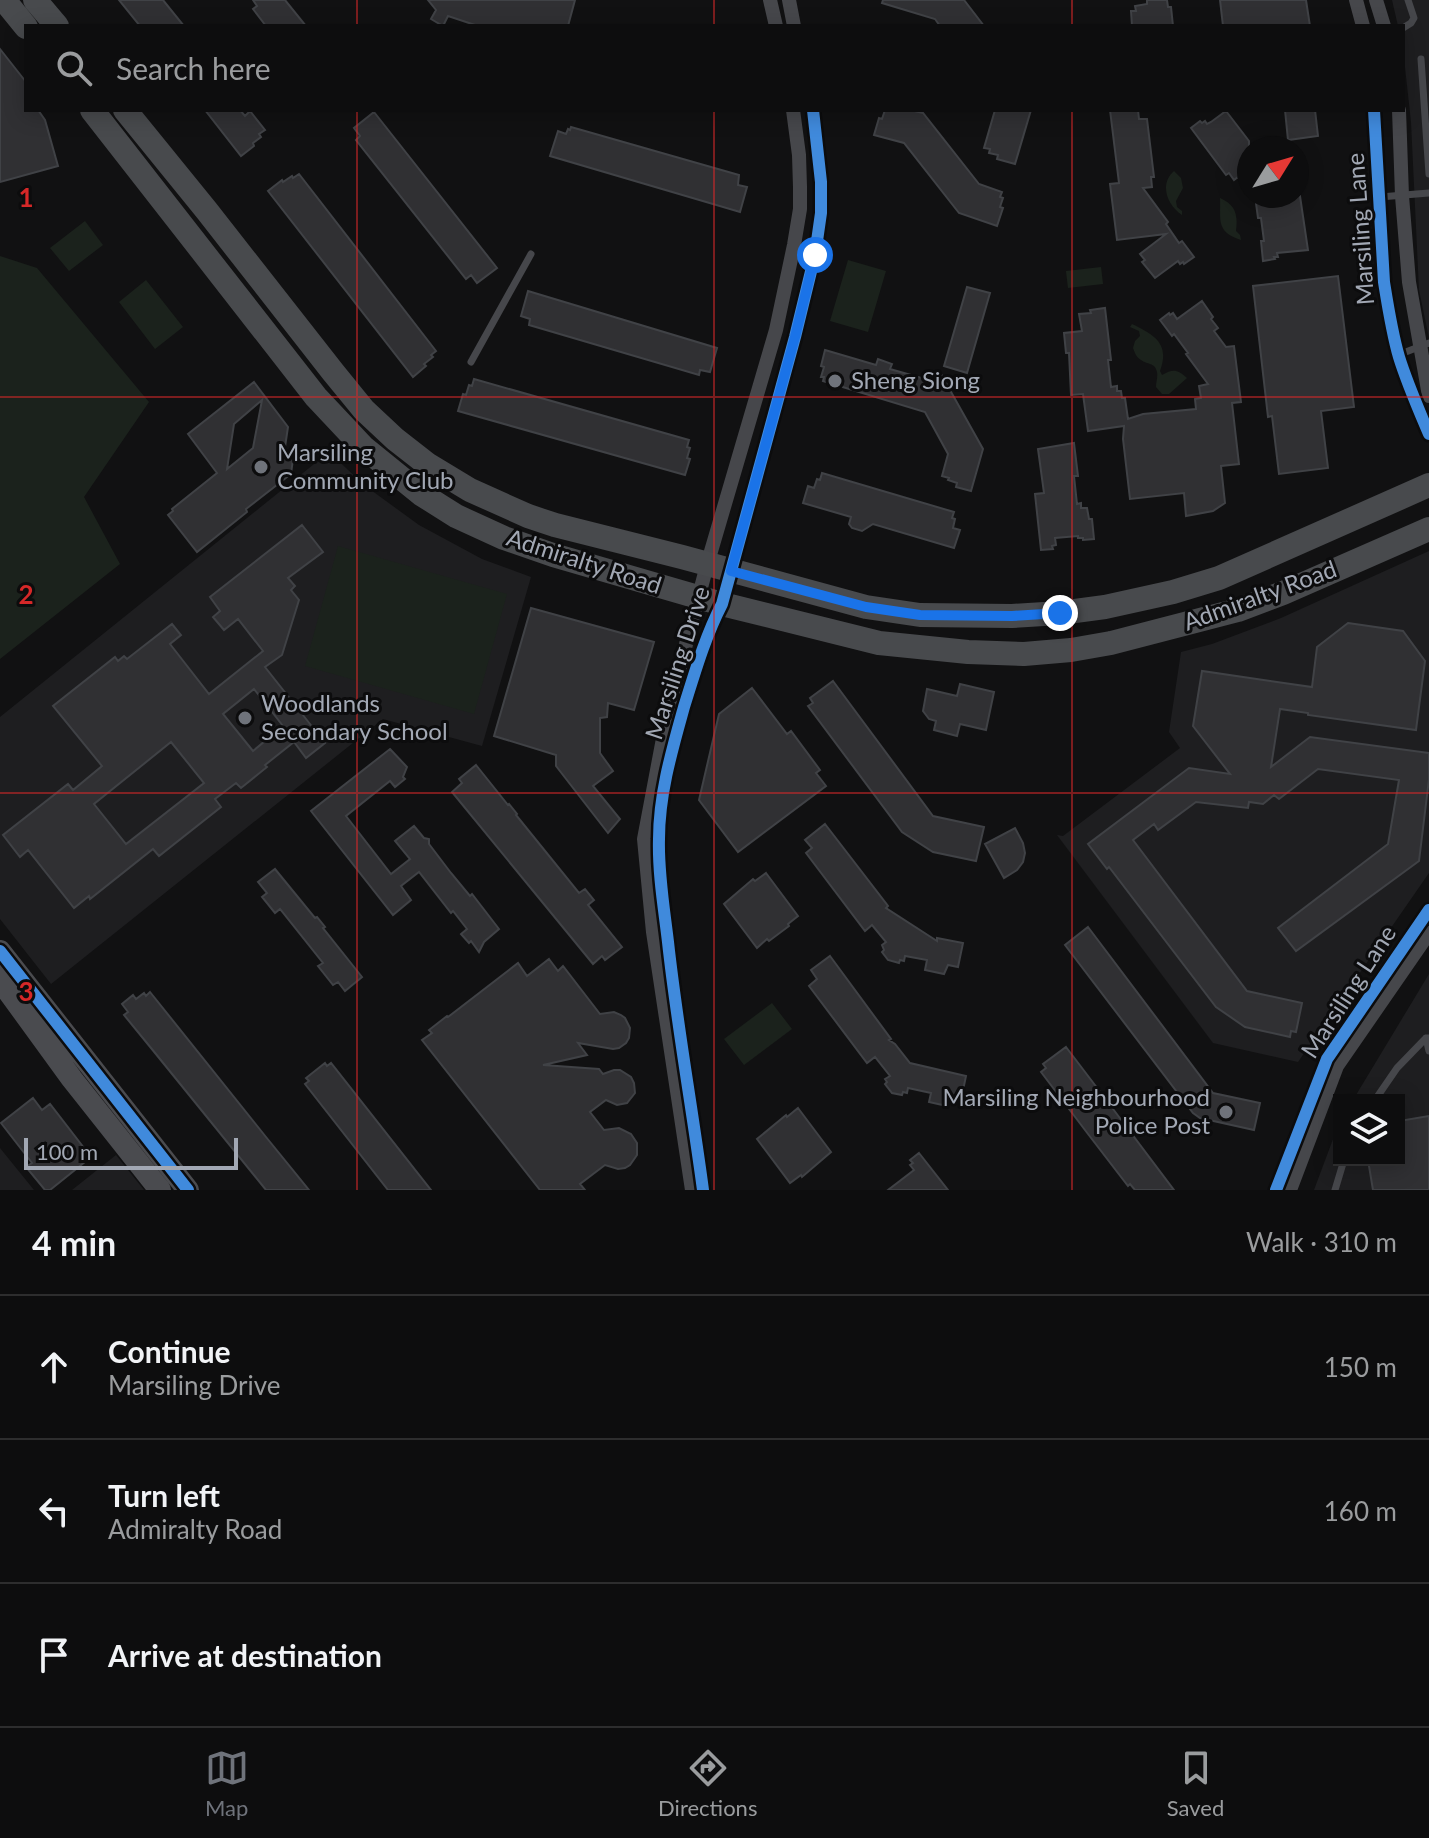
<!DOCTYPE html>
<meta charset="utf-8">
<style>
:root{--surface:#0d0d0e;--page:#161617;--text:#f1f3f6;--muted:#9a9c9e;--line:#2d2d2e;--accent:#6f737b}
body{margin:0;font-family:Lato,sans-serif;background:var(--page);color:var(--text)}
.controls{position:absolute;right:24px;bottom:24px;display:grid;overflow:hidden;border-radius:0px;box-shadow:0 4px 20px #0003}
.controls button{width:72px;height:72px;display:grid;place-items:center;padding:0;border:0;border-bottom:2px solid var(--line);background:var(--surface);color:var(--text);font:40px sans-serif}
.compass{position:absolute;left:1237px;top:136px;width:72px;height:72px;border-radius:50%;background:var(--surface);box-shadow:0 4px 20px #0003;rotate:53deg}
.scale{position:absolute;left:24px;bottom:20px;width:214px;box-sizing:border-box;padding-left:8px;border:4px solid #a2a8b4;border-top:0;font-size:22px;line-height:28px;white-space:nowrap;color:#a2a8b4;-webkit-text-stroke:6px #0c0c0d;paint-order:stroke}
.stop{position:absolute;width:24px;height:24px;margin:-18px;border:6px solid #1a73e8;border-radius:50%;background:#fff}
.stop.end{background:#1a73e8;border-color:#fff;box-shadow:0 2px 8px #0008}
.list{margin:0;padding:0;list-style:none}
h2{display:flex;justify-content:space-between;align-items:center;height:104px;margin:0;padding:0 32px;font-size:34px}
h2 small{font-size:26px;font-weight:400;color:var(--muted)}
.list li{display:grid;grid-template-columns:52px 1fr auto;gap:24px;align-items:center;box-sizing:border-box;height:144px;padding:0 32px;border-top:2px solid var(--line)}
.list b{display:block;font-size:30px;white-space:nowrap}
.list p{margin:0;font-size:26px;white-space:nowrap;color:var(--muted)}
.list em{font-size:26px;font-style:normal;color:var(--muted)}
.icon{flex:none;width:44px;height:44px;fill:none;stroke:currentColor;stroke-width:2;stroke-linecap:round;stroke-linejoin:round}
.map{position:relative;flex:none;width:1429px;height:1190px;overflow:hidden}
.search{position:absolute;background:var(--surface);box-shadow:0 4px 20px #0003;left:24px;right:24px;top:24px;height:88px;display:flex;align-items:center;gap:20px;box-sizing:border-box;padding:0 28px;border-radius:0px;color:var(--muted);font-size:30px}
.sheet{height:536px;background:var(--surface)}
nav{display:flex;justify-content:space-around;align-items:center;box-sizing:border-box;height:112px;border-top:2px solid var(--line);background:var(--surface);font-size:22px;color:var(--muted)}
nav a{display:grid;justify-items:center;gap:4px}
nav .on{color:var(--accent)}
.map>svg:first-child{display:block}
</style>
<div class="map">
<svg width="1429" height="1190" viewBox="0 0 1429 1190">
<rect width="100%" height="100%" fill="#111112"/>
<path fill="#1e1e20" d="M1392 0H1429V338L1419 290 1411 122 1403 49V26H1398Z
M329 452 364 485 419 525 482 559 531 577 482 746 383 719 51 984 0 919V717Z
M1429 551V873L1298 1062 1213 1043 1057 835 1063 836 1180 748 1169 732 1181 652 1212 644 1281 618Z
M1429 974V1190H1314L1339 1123V1160H1399V1100H1353Z
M0 1148 34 1190H0Z
M116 1155 144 1190H72Z"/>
<path fill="#1b221c" d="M1174 171 1181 178 1183 188 1176 201 1177 207 1182 211V215C1167 205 1159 184 1174 171Z
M1220 198C1236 205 1238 215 1236 231L1240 235 1241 240C1215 232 1221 219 1220 198Z
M85 221 103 245 69 271 50 248Z
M0 256 37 268 149 402 84 497 120 564 0 659Z
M848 260 886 271 868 332 830 321Z
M1101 267 1103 284 1068 288 1066 271Z
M146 280 183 327 155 349 119 302Z
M1132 324C1155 335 1170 344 1160 371L1162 375C1173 369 1177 369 1187 378L1169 394H1162L1156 387C1156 382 1158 377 1157 372 1155 362 1147 365 1141 360 1136 357 1135 353 1133 348L1135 341 1140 336 1139 331 1130 327Z
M338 546 507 594 474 714 305 666Z
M772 1003 792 1029 744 1065 724 1039Z"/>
<path fill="#303033" stroke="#404246" stroke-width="2" fill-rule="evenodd" d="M119 0H163L184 26H140Z
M253 0H285L306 26H266L253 9 257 6Z
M428 0H575L568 26H478L448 16 443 26 431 19 436 10Z
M883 0H964L984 26H940L935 19 882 3Z
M1147 0H1167L1168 7H1171L1173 26H1132L1131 11H1136L1135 6 1147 4Z
M1220 0H1306L1310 26H1223Z
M0 49 26 82V110H38L45 120 58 166 0 182Z
M205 110H240L245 116 250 111 265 130 259 134 261 137 253 143 254 146 241 156Z
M885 110H910L923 113 979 184 1002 192 1000 197 1003 198 1000 207 1003 208 997 226 959 213 904 143 874 135 879 118 882 119Z
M995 110H1031L1015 164 997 159 998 155 989 153 990 149 984 148Z
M1110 110H1138L1139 119H1147L1154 177H1151L1152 187 1143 188 1168 222 1166 224 1179 243 1182 241 1194 257 1184 264 1183 262 1180 264 1178 261 1155 278 1142 262 1145 260 1140 254 1166 234 1117 240 1110 184 1119 183Z
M1285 110H1315L1318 136 1288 140Z
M1226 111 1249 141V192L1238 177 1234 180 1229 173 1226 175 1191 128 1200 121 1202 123 1205 121 1207 124 1211 122Z
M374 112 497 268 477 283 471 275 466 279 356 140 360 136 354 128Z
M571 127 739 175 738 185 747 187 740 212 550 156 558 131 566 134 568 129 570 130Z
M299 174 436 351 431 355 433 357 424 364 426 366 413 377 268 191 282 180 283 182 292 176 293 178Z
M1255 196H1300L1308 250 1277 253 1278 257H1274L1275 259 1263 261 1261 241H1264L1261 218H1258Z
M1338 276 1354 407 1321 411 1328 468 1279 474 1272 416 1268 417 1253 286Z
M967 287 990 293 967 373 944 366Z
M528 291 717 348 710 372 700 370 699 375 529 325 530 319 521 316Z
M1202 301 1213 317 1211 319 1218 328 1214 331 1226 347 1234 346 1241 402 1232 403 1239 464 1221 466 1225 503 1213 511 1186 516 1184 493 1130 499 1123 439 1124 426 1088 431 1083 394 1071 395 1069 353H1066L1064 333 1082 331 1079 314 1091 313 1090 310 1105 308 1111 360H1108L1111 387 1117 386V391H1121L1122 398H1125L1128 419 1143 414 1196 409 1195 399 1201 398 1199 386 1208 384 1186 354 1188 353 1174 334 1172 336 1160 320 1169 313 1170 315 1173 313 1177 319Z
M825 350 876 365 878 359 892 364 890 369 939 383 941 374 983 449 971 491 956 487 957 483 948 480 949 478 942 476 948 454 925 412 823 381 824 377H821L824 367 821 366Z
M474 379 689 440 687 447 690 448 687 458 690 459 685 475 458 411 463 394 466 395 469 385 472 386Z
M254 382 288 427 285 447 293 459 291 474 246 509 247 512 197 552 168 515 173 511 172 509 217 473 188 434ZM262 400 253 448 227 469 234 424Z
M1074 443 1078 476H1074L1077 504 1081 503V508H1087L1089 519H1092L1094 539 1083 540V538H1078V536L1055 538 1056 545 1052 546 1053 549 1041 550 1035 494 1044 493 1038 449Z
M822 473 954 512 952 518 955 519 953 528 960 530 954 548 873 524 862 531 852 528 849 524 851 517 803 503 808 486 814 488 817 479 820 480Z
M302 525 323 552 288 578 295 586 291 590 299 600 282 655 265 667 325 743 306 758 294 742 265 765 267 767 241 788 236 783 215 799 221 807 159 856 153 849 90 899 89 896 74 908 28 850 20 857 3 835 68 784 73 790 102 766 53 706 115 657 118 661 124 656 127 659 172 624 181 635 170 644 209 694 263 651 238 619 224 630 213 617 220 611 210 597ZM254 689 283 726 253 751 223 714ZM171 742 204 783 126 844 94 804Z
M531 608 654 642 634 710 608 703 607 717 600 718V753L613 771 593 786 620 819 608 833 556 766V755L494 736Z
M1348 623 1403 631 1425 661 1416 730 1308 715V713L1280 709 1271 767 1310 737 1429 753V779L1419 861 1296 951 1278 928 1388 844 1399 780 1318 769 1279 799 1274 795 1263 804 1249 802 1248 808 1196 802 1158 830 1154 824 1133 840 1247 991 1302 1003 1296 1032 1291 1031 1290 1037 1245 1027 1216 1007 1109 867 1107 869 1088 844 1189 768 1230 774 1193 726 1202 671 1312 687 1317 647Z
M833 681 933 816 984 827 976 861 933 852 902 832 808 706 813 703 810 698Z
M960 684 994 692 986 730 960 724 957 736 934 730 936 721 929 719 923 711 927 689 957 696Z
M752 688 787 734 791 731 820 770 816 773 826 786 738 852 699 800 719 714Z
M390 749 407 767 403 777 405 779 395 787 390 781 346 816 391 874 410 859 395 841 414 826 424 838 429 839V844L451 873 470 896 472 894 499 929 484 942 479 952 471 941 469 943 461 934 467 929 453 911 451 913 419 872 401 886 411 900 393 915 311 811Z
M476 765 508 805 509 804 517 814 516 815 579 893 585 889 594 900 588 905 622 947 605 960 602 956 593 964 452 792 462 783 459 779Z
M825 824 888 906 886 908 937 941V938L963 943 958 967 948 965 944 974 925 970 927 960 905 956 904 961 900 960 899 963 888 960 882 952 884 950 882 945 886 942 872 925 865 931 806 853 812 848 805 840Z
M1015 828 1023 843 1025 853 1023 862 1017 870 1004 878 985 844Z
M275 869 315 918 317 917 325 927 323 928 362 977 345 991 338 982 333 985 318 966 323 963 280 909 275 913 262 897 267 893 258 882Z
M766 873 798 916 788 924 789 926 769 941 767 939 757 948 724 904 753 879 755 881Z
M1088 927 1213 1093 1260 1103 1254 1130 1200 1118 1193 1113 1065 945Z
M830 956 891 1039 889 1040 895 1044 910 1063 966 1076 961 1100 949 1097 947 1106 929 1102 931 1093 908 1088 907 1093 903 1092 902 1095 892 1093 885 1084 887 1082 885 1079 890 1076 875 1057 867 1063 809 986 817 979 811 970Z
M549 959 558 971 563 966 600 1014 614 1012 621 1015 625 1018 630 1028 629 1038 626 1043 619 1048 613 1049 578 1043 587 1055 543 1065 599 1069 603 1074 614 1070H620L631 1077 634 1083 635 1093 627 1103 617 1105 606 1100 590 1112 604 1130 619 1128 631 1134 637 1143V1155L630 1165 625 1168 618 1169 605 1165 580 1184 585 1190H540L422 1040 432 1033 429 1030 447 1016 448 1017 518 963 527 976Z
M150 992 266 1137 309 1190H266L151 1048 124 1015 128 1012 122 1004 133 995 136 999 144 993 146 996Z
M1066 1047 1101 1093 1174 1190H1135L1130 1184 1128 1186 1088 1134 1041 1072 1046 1068 1043 1064Z
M325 1063 327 1066 331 1063 431 1190H388L305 1084 309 1081 306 1078Z
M33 1098 42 1110 50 1104 91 1157 50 1190H45L26 1167 32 1163 1 1123Z
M798 1108 831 1152 802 1177 801 1175 790 1183 757 1139 786 1115 787 1117Z
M1429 1116V1190H1373L1368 1160H1399V1121Z
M919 1153 948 1190H888L914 1170 910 1165 913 1163 910 1160Z"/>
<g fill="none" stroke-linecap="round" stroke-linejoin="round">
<path stroke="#46474b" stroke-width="7" d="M1403 28 1411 23 1414 18 1408 0
M1421 59 1429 174
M1380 197 1429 193
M1398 355 1429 343
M471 362 531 254
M1426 1038 1429 1051
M1375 1100 1397 1068 1426 1038H1429
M1335 1190 1344 1160"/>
<path stroke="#46474b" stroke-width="14" d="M770 0 776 26
M789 0 794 26
M1356 0 1363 26
M1376 0 1384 26
M1374 110 1384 282C1388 307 1392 333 1399 357 1407 383 1418 408 1429 434
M1399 110 1402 196 1409 282 1429 396
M692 1190 653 932 644 839 668 712 707 565 776 330 794 245 800 209V187L799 155 793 110
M703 1190C692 1107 677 1025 668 942 664 908 658 873 659 839 659 794 672 750 684 707 695 672 705 637 722 604L795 337 815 255 821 213V182L813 110
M1276 1190 1327 1059 1429 910
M1290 1190 1337 1066 1429 933"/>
<path stroke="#4a4b4f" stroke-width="22" d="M0 951 188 1190
M0 980 72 1079 160 1190"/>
<path stroke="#484a4d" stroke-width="24" d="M4 0 26 27
M35 0 57 26
M92 110 316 397 363 447 421 494 456 516 504 538 553 555 722 604 879 643 968 652 1024 654 1071 650 1111 643 1238 610 1283 593 1429 529
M125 110 207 211 333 372 364 410 395 439 427 464 470 490 528 516 555 525 682 557 866 607 920 615 1012 616 1060 613 1105 607 1173 592 1219 578 1429 485"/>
<g stroke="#0c0c0d" stroke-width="17">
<path id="cycleway" d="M1374 110 1384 282C1388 307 1392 333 1399 357 1407 383 1418 408 1429 434
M0 951 188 1190
M703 1190C692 1107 677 1025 668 942 664 908 658 873 659 839 659 794 672 750 684 707 695 672 705 637 722 604L795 337 815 255 821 213V182L813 110
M1276 1190 1327 1059 1429 910"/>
</g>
<use href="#cycleway" stroke="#408adc" stroke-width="12"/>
</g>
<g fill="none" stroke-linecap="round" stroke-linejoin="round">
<path stroke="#1a73e8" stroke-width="10" d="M815 255 795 337 731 571 866 607 920 615 1012 616 1060 613"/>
</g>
<path fill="none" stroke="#d62828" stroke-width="2" stroke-opacity="0.55" d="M357 0V26M714 0V26M1072 0V26M357 110V1190M714 110V1190M1072 110V1190M0 397H1429M0 793H1429"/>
<g fill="#6f737b" stroke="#0c0c0d" stroke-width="3">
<circle cx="835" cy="381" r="8"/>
<circle cx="261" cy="467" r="8"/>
<circle cx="245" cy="718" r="8"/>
<circle cx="1226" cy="1112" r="8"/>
</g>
<g text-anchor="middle" stroke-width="6" stroke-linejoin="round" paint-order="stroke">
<g font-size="24" fill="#a2a8b4" stroke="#0c0c0d">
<text transform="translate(1361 229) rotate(-94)" y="8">Marsiling Lane</text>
<text transform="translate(584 562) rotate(18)" y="8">Admiralty Road</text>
<text transform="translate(1260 596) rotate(-20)" y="8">Admiralty Road</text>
<text transform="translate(678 663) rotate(-72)" y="8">Marsiling Drive</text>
<text transform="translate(1349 992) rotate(-57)" y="8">Marsiling Lane</text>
</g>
<g font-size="24" fill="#a2a8b4" stroke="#0c0c0d" text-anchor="start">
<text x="851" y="389">Sheng Siong</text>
<text x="277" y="461">Marsiling<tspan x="277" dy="28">Community Club</tspan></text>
<text x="261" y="712">Woodlands<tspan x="261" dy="28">Secondary School</tspan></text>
<text x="1210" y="1106" text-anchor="end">Marsiling Neighbourhood<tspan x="1210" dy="28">Police Post</tspan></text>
</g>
</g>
<g font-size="26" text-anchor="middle" font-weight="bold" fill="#d62828" stroke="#0c0c0d" stroke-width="6" stroke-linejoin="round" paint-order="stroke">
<text x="26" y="207">1</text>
<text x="26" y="604">2</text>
<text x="26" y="1001">3</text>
</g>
</svg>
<div class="controls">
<button><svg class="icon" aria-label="layers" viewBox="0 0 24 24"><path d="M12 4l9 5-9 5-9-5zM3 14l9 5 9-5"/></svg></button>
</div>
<svg class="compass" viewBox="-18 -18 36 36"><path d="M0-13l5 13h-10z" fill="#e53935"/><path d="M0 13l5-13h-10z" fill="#9a9c9e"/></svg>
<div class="scale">100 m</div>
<div class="stop" style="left:815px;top:255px"></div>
<div class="stop end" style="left:1060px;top:613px"></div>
<div class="search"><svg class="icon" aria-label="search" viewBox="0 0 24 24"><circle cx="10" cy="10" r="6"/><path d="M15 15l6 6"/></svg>Search here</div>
</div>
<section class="sheet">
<h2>4 min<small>Walk · 310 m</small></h2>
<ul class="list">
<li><svg class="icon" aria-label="ahead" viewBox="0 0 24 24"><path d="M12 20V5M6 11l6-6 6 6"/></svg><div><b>Continue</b><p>Marsiling Drive</p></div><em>150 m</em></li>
<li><svg class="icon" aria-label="left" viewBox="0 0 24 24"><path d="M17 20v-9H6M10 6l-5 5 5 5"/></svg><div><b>Turn left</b><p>Admiralty Road</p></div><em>160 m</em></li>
<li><svg class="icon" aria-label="arrive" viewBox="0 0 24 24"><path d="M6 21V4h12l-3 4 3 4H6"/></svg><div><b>Arrive at destination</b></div></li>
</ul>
</section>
<nav>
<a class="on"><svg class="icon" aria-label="map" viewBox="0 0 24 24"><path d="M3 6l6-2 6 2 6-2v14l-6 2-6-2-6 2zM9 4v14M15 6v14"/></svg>Map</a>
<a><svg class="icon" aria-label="directions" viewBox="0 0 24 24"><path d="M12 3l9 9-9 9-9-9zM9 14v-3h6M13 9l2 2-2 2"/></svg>Directions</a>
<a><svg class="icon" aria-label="saved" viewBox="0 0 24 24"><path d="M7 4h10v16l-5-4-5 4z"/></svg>Saved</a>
</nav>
